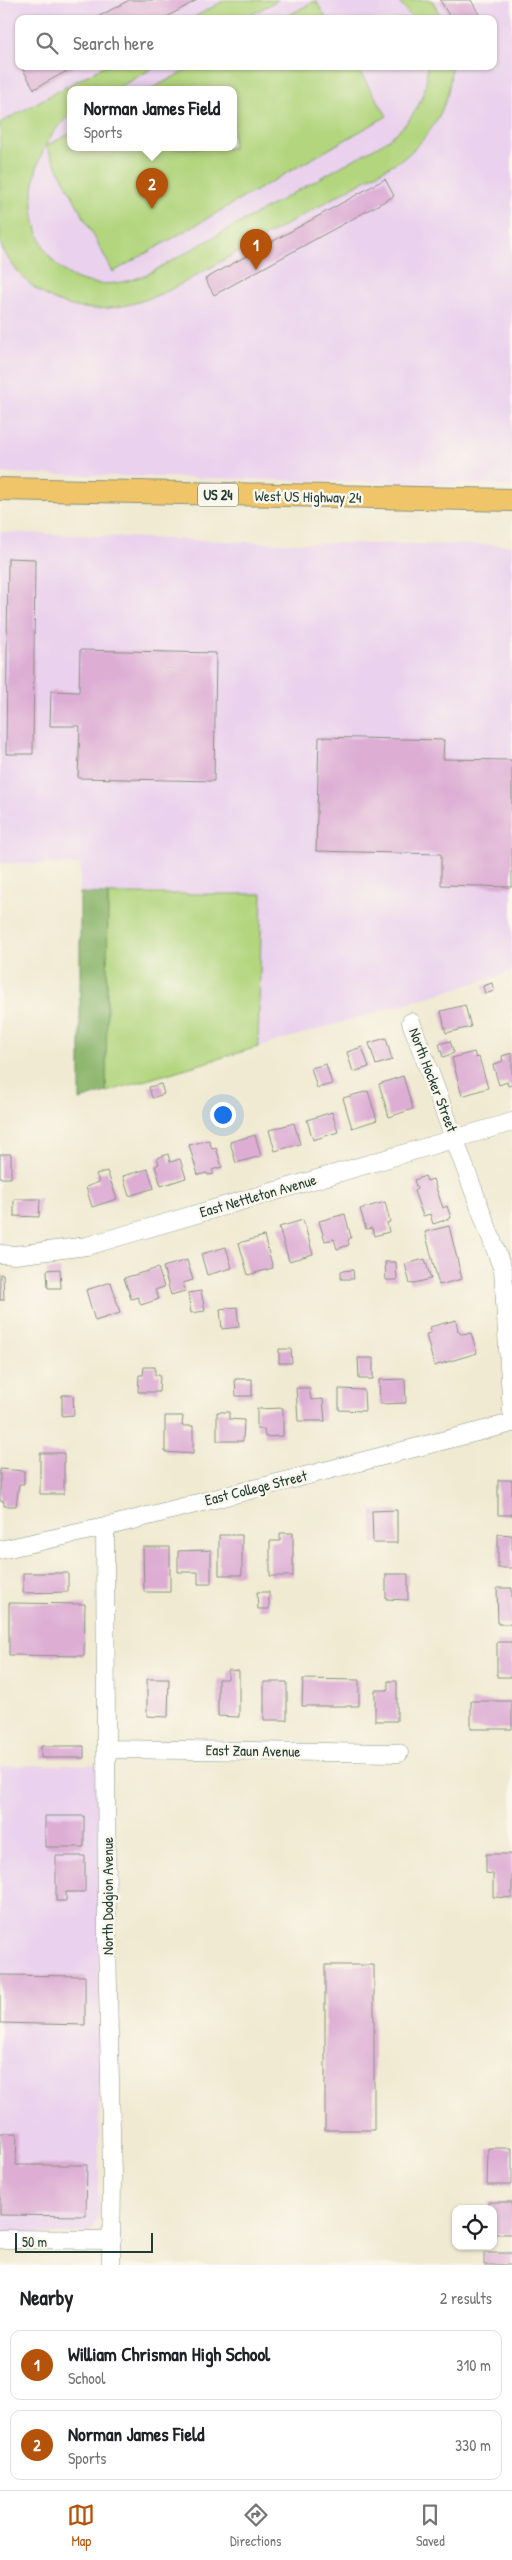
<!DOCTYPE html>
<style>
:root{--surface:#fff;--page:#f2f2f2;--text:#202124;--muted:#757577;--line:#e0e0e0;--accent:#b45309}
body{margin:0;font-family:"Patrick Hand",sans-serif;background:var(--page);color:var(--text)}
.controls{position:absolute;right:15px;bottom:15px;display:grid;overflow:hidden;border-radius:10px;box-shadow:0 1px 4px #0004}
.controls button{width:45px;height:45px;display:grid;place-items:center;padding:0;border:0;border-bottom:1px solid var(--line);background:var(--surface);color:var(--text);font:25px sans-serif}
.scale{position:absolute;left:15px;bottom:12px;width:138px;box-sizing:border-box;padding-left:5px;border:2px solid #1f3d34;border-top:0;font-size:14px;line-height:18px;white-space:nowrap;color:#1f3d34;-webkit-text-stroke:4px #fbf7ec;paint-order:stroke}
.you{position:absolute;left:222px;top:1114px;width:18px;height:18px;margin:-12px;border:4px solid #fff;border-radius:50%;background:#1a73e8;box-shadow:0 0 0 8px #1a73e833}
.badge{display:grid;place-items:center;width:32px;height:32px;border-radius:50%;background:var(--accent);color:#fff;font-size:16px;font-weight:700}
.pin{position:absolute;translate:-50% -41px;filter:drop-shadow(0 1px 2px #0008)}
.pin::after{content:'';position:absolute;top:26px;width:18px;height:15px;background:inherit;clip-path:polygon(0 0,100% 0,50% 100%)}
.popup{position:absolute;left:67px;top:86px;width:170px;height:65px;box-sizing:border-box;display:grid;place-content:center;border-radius:10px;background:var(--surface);filter:drop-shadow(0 1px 4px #0005);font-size:16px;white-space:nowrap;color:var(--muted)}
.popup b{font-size:19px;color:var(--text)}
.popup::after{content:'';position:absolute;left:50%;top:100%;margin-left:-10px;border:10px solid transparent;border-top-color:var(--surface)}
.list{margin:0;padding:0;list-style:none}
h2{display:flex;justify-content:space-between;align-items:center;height:65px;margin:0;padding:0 20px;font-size:21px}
h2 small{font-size:16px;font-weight:400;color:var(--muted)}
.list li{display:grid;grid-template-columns:32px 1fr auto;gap:15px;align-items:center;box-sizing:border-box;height:70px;margin:0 10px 10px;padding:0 10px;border:1px solid var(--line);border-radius:10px}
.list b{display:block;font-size:19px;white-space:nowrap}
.list p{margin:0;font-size:16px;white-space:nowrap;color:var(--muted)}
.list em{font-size:16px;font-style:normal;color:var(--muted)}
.icon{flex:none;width:28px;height:28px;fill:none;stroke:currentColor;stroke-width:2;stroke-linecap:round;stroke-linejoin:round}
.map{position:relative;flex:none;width:512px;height:2265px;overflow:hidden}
.search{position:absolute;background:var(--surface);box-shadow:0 1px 4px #0004;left:15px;right:15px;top:15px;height:55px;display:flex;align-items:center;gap:12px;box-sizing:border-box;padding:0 18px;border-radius:10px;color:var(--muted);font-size:19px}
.sheet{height:225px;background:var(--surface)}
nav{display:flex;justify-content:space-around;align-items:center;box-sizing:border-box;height:70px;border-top:1px solid var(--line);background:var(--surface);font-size:14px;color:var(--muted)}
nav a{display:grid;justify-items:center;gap:2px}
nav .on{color:var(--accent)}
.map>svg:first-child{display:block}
</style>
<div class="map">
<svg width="512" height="2265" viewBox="0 0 512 2265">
<rect width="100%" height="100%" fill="#fbf7ec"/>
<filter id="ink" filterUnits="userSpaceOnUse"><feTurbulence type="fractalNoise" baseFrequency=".02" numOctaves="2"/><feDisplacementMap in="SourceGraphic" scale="10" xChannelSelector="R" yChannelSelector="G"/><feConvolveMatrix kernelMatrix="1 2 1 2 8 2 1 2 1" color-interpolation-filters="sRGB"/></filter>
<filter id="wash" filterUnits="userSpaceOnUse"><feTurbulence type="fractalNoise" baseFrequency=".0096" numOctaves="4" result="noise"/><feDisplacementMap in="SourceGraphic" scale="20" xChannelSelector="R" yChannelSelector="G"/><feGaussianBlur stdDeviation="1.12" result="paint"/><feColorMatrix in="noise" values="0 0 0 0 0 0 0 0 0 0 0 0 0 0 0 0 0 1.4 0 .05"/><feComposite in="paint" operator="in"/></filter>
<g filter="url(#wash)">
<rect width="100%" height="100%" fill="#f0ead2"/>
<path fill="#ead1ed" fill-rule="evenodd" d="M0 0H512V486L0 473ZM19 19H493V66H19ZM71 90H233V148H71Z
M0 532 272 543 512 545V972L258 1047 262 894 80 893V865L0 863Z
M99 1764V2219L89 2233 0 2234V1766Z"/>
<path fill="#b2d57e" stroke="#688959" d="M225 0H278L244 19H191Z
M397 0H432L442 19H413Z
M316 1 327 19H282L315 1Z
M104 66H157L114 90H71V114C0 171 29 324 148 274L383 143C410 125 428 100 427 66H451C451 105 432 134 404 158L174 288C121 313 64 323 20 274 13 266 3 253 0 242 0 232 0 218 0 208 0 180 0 152 0 123Z
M194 66H356L387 116 113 272 46 146 71 133V148H233V90H149Z
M108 894H262L258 1047 106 1092Z"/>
<path fill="#8db66d" stroke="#567a50" d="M80 893 108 894 106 1092 80 1100Z"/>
<g id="blocks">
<path fill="#ddadd4" d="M129 0H197L163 19H94Z
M440 0H471L482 19H451Z
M21 66H76L34 89Z
M385 179 394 196 214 295 205 279Z
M8 558 35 559 33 754H6Z
M80 650 216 653 214 781 78 778 80 726H50L51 691 79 692Z
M319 737 444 740 443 759 512 760V887L441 885V854L316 851Z
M492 983 494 991 485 994 483 986Z
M465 1005 471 1027 446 1033 441 1011Z
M386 1038 392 1060 376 1065 369 1043Z
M450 1041 454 1053 443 1057 439 1044Z
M362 1047 369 1067 353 1072 347 1052Z
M474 1052 476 1058 479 1057 488 1088 462 1096 452 1058Z
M512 1053V1085L508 1086 507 1082 499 1085 493 1065 503 1061 502 1056Z
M326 1064 332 1084 317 1088 311 1068Z
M403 1076 413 1109 389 1117 379 1084Z
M161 1084 164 1094 152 1098 149 1087Z
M368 1091 377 1120 352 1128 343 1098Z
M332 1112 338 1132 313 1140 307 1120Z
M294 1123 300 1144 275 1151 269 1130Z
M255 1135 261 1156 236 1163 230 1142Z
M209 1140 212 1149 216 1148 222 1167 212 1170 214 1174 208 1175 207 1173 198 1175 189 1145Z
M0 1154H11V1178H0Z
M168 1154 170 1162 180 1159 186 1178 161 1186 155 1166 159 1164 157 1158Z
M148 1169 154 1188 129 1196 123 1176Z
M107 1171 117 1199 92 1207 86 1187 99 1182 96 1174Z
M425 1176 427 1181 433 1179 443 1208 447 1206 451 1218 433 1224 430 1214 423 1216 414 1191 417 1189 414 1180Z
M14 1199H40L39 1217 14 1216Z
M385 1202 390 1222 387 1223 389 1232 374 1236 372 1228 366 1229 360 1209Z
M345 1214 351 1237 348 1241 349 1245 337 1249 334 1239 325 1241 319 1221Z
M303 1220 313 1254 289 1261 279 1227Z
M449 1226 462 1279 439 1285 425 1232Z
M264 1236 273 1268 248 1275 239 1243Z
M226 1247 232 1268 207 1275 201 1254Z
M425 1259 431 1279 410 1284 405 1264Z
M187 1260 193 1280 183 1283 185 1291 171 1295 163 1267Z
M385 1262H396L397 1280H386Z
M158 1268 164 1287 155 1290 159 1299 141 1305 138 1297 131 1299 124 1278Z
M60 1269 61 1288H48L47 1270Z
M353 1270 354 1279H341V1271Z
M0 1274H3L4 1300H0Z
M111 1282 120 1313 95 1321 86 1290Z
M201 1291 205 1311 191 1313 188 1293Z
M237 1307 239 1327 222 1329 220 1309Z
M456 1320 458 1331 461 1334 471 1333 477 1353 434 1366 426 1334 431 1333 430 1327Z
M279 1349H291L292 1363H279Z
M358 1358H373V1379H359Z
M144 1367H155V1375H160L159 1392H138L139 1375H143Z
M235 1379H252V1396H236Z
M405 1379 406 1403 380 1404 379 1380Z
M296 1388H309L311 1400 323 1399 325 1421H298Z
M339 1389 364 1390 365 1411 339 1410Z
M62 1395H73L74 1415 62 1416Z
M283 1408V1436L265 1437 264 1429H257V1409Z
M217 1412H229V1419L244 1420 243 1441H217Z
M165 1416H183L182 1426H193V1454L165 1452Z
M40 1453H64V1494H40Z
M0 1469 24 1471V1484H19L16 1506H4V1501H0Z
M498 1480H512V1515H498Z
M397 1510V1543H373L372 1511Z
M280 1533H293V1576H270V1541H280Z
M498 1534 512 1535V1568H498Z
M219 1535H242V1575H219Z
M143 1547H170V1592H144Z
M211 1550V1584H198V1572H178V1551Z
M23 1573H68V1592L23 1593Z
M386 1574H408V1600L386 1599Z
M497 1588H512V1624H498Z
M257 1592H269V1609H258Z
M9 1603 85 1604 84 1656 9 1655Z
M497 1642H512V1677H497Z
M228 1670 239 1671V1717L218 1716V1679H228Z
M147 1679H169L168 1717 147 1716Z
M303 1679 359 1680V1706H302Z
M388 1681H397V1721H375V1690H388Z
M264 1682H287V1720H264Z
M471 1701H512V1729H471Z
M41 1746H84V1758H41Z
M45 1816H84V1847H45Z
M486 1854H512V1898L493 1897V1874L486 1873Z
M56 1856H85V1892H66V1901H56Z
M325 1965H374V2130H325Z
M0 1975 85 1976V2025L0 2023Z
M0 2133H17L16 2165H87L86 2216 0 2215Z
M488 2148H512V2185H487Z
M488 2202H512V2234H493V2209H488Z
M484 2253H512V2265H484Z"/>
</g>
</g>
<g filter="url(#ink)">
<use href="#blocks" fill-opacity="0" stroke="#889483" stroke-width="1"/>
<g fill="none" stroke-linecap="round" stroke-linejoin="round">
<g stroke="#889483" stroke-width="19">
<path id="minor" d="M411 1022 503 1270 512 1412
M0 1254 15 1255 87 1246 512 1122
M105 1527 107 1940 112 2176 111 2265
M0 1550 105 1527 512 1423
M108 1749 399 1753
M0 2239 112 2240"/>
</g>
<g stroke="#889483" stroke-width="24">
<path id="major" d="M0 489 512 500"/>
</g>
<use href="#minor" stroke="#fff" stroke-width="18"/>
<use href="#major" stroke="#f0c469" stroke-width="22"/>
</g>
</g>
<g text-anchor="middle" stroke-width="5" stroke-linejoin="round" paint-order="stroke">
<rect fill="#fbf7ec" stroke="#61756b" stroke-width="1" x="198" y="483.5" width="40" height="23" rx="4"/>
<g font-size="14" font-weight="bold" fill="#1f3d34">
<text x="218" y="500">US 24</text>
</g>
<g font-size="15" fill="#1f3d34" stroke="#fbf7ec">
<text transform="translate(308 497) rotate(1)" y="5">West US Highway 24</text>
<text transform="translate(433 1080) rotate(69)" y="5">North Hocker Street</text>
<text transform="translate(258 1196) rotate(-16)" y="5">East Nettleton Avenue</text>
<text transform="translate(256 1488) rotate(-14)" y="5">East College Street</text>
<text transform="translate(253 1751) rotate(1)" y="5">East Zaun Avenue</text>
<text transform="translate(108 1896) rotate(-90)" y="5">North Dodgion Avenue</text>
</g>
</g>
</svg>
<div class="controls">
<button><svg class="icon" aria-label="locate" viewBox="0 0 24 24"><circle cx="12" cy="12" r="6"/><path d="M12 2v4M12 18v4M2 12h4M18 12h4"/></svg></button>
</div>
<div class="scale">50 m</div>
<div class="you"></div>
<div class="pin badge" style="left:256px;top:270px">1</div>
<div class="pin badge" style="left:152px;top:209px">2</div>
<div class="popup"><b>Norman James Field</b>Sports</div>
<div class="search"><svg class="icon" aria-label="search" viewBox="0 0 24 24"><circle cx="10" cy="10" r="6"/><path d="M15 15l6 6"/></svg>Search here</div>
</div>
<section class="sheet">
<h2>Nearby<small>2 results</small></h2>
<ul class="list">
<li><span class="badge">1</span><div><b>William Chrisman High School</b><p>School</p></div><em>310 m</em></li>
<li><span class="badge">2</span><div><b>Norman James Field</b><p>Sports</p></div><em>330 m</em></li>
</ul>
</section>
<nav>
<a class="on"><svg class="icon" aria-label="map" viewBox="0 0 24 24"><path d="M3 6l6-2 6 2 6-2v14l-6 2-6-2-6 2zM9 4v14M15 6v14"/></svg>Map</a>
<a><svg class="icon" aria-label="directions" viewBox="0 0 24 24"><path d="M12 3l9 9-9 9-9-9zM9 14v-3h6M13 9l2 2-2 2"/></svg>Directions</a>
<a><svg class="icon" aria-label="saved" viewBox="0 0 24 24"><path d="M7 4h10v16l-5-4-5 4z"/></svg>Saved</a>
</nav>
